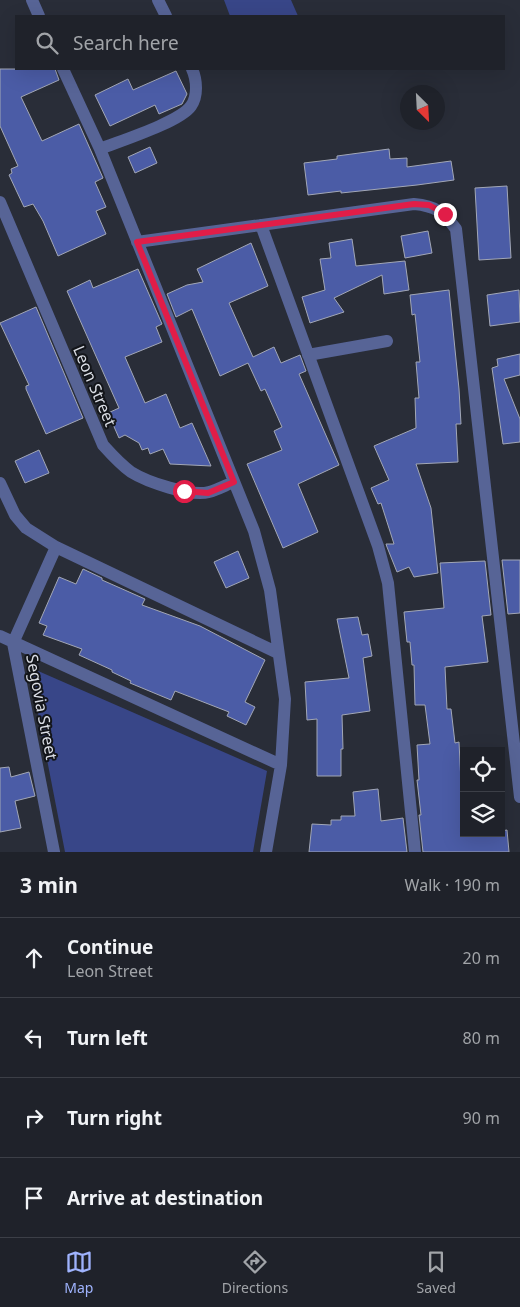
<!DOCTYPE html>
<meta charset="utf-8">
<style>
:root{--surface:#1f222a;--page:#272a32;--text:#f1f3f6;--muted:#a1a4a8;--line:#3c3f47;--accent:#9fb3fd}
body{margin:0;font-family:"Noto Sans",sans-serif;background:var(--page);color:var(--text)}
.controls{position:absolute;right:15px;bottom:15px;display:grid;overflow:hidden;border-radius:0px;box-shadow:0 5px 20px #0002}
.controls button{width:45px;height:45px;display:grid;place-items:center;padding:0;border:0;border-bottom:1px solid var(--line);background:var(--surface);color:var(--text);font:25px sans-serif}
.compass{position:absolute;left:400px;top:85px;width:45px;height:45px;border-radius:50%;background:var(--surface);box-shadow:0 5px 20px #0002;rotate:156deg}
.stop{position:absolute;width:15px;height:15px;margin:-11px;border:4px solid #e11d48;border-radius:50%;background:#fff}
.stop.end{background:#e11d48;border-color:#fff;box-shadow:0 1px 5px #0008}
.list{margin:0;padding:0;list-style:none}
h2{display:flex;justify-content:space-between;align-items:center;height:65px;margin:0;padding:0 20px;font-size:21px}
h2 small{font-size:16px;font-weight:400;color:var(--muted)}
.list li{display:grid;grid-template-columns:32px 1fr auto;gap:15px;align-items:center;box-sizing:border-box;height:80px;padding:0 20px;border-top:1px solid var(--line)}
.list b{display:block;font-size:19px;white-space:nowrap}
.list p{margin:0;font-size:16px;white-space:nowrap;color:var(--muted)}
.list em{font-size:16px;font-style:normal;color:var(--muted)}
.icon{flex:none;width:28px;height:28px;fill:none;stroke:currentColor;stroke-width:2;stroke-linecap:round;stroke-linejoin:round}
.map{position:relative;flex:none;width:520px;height:852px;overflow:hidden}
.search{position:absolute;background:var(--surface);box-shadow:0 5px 20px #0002;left:15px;right:15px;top:15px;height:55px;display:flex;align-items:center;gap:12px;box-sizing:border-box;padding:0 18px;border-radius:0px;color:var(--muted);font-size:19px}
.sheet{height:385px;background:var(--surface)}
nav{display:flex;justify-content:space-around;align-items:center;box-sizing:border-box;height:70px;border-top:1px solid var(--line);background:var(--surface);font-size:14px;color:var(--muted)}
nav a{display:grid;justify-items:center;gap:2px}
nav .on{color:var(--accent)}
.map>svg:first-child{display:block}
</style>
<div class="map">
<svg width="520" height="852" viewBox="0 0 520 852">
<rect width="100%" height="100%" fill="#292d38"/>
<path fill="#384688" d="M224 0H291L298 16H230Z
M29 667 267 771 253 852H65Z"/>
<path fill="#4b5ca6" stroke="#a2a7b6" d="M0 69H55L59 80 21 97 42 141 79 124 103 178 95 182 106 207 96 211 106 234 58 256 43 221 33 204 24 207 9 175 12 173 11 169 18 166 0 126Z
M176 71 187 94 182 104 159 114 155 105 110 126 95 95 128 79 133 90Z
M150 147 157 163 135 173 128 157Z
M389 149 390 159 407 158V167L451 161 454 180 417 185 341 193V191L308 195 304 163 337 159V156Z
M507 186 511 258 479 260 475 188Z
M428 231 432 253 405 258 401 236Z
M352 239 356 266 405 261 409 290 384 294 382 275 334 298 344 312 310 323 302 297 325 290 320 259 331 258 329 243Z
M251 243 268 286 229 303 253 357 274 347 281 363 300 355 306 371 299 374 339 465 298 484 318 532 283 548 247 464 282 450 274 431 282 427 265 389 261 391 248 363 220 376 192 309 176 317 167 294 187 285 203 282 197 269Z
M138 269 162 324 156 327 162 342 125 357 145 403 166 394 180 428 192 423 211 466 170 464 163 449 150 454 148 448 142 450 139 443 125 435 119 438 108 413 119 408 67 291 90 280 93 288Z
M449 290 459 389 461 424H456L458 462 416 464 431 508 438 573 414 577 409 567 397 572 387 547 386 544H394L381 503 378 504 371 488 389 480 374 446 416 428 415 398H419L416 362H420L415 314 412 315 410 295Z
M519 290 520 322 490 326 487 295Z
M36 307 83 418 46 434 26 389V386L29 385 0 323Z
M520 354V375L504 379 520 419V442L503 444 492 368 498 366 497 359Z
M39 450 49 473 25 483 15 461Z
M238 551 249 578 226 588 214 562Z
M502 560H520V613L508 614Z
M485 561 491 615 482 616 488 662 445 667 447 709H451L455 743 459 742 461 782H464V835L501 833V831L507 830 509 852H423L419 815H421L417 780H419L417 745 430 744 425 705H415L414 665H412L410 642H407L404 612 444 608 440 563Z
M83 569 102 578V580L145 599 142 605 200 626 265 660 245 702 255 707 246 725 227 716 229 712 175 691 171 700 130 683 131 681 112 672V670L79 655 82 649 43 635 47 626 39 623 59 577 76 584Z
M358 617 362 635 368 634 372 656 363 658 370 711 342 715 343 749H341V776H317V719L307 720 305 682 349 678 337 619Z
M9 767 11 777 29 772 35 796 15 801 21 828 0 832V768Z
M378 789 381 821 403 818 407 852H309L312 824 331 825V820H341V816H355L353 792Z"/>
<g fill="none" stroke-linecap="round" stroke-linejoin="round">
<path stroke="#576496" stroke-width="12" d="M32 0 39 16
M158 0 166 16
M63 69 100 149 254 531 270 590 285 699 281 765 266 852
M100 149C120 141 180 122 191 106 198 96 197 80 192 69
M0 202 103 445C112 455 120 464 131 472 147 482 191 497 209 492 217 490 226 485 234 482
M261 225 378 546 388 583 415 852
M137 242 414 204C436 206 443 212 456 229L520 797
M308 355 387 341
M0 483 15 515 26 528 56 547 278 653
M0 636 281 765
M54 852 13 643 56 547"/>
</g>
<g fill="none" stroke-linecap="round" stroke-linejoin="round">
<path stroke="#e11d48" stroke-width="6" d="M184 491 208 493 234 482 137 242 414 204 429 205 445 214"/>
</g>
<g text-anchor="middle" stroke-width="4" stroke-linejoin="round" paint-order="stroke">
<g font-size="16" fill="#dbdee6" stroke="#13151a">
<text transform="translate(95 386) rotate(67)" y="6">Leon Street</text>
<text transform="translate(42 707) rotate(79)" y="6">Segovia Street</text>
</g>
</g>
</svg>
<div class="controls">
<button><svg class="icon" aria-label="locate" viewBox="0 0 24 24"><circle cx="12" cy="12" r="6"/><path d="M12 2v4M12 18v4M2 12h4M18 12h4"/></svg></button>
<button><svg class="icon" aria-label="layers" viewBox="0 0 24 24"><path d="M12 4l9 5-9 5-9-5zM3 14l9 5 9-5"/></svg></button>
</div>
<svg class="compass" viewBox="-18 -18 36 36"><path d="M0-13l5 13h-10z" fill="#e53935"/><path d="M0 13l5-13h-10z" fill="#a1a4a8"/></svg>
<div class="stop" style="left:184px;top:491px"></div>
<div class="stop end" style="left:445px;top:214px"></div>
<div class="search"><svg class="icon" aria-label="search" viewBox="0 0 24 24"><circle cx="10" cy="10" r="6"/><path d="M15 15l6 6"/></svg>Search here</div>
</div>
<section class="sheet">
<h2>3 min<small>Walk · 190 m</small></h2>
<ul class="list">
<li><svg class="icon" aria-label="ahead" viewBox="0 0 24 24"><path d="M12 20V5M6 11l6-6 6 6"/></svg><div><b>Continue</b><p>Leon Street</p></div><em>20 m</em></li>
<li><svg class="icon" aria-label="left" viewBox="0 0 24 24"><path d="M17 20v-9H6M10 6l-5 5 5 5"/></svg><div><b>Turn left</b></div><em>80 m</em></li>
<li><svg class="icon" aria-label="right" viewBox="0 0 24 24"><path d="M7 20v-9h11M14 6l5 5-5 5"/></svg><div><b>Turn right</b></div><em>90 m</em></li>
<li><svg class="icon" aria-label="arrive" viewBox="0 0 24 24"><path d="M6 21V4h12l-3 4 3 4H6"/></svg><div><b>Arrive at destination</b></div></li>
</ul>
</section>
<nav>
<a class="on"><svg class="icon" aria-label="map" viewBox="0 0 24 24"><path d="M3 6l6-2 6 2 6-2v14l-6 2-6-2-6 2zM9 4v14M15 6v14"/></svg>Map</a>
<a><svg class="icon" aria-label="directions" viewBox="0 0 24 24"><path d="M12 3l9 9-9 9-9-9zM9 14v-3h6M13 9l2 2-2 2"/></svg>Directions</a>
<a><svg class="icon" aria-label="saved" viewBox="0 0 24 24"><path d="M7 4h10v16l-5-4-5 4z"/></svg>Saved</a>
</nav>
